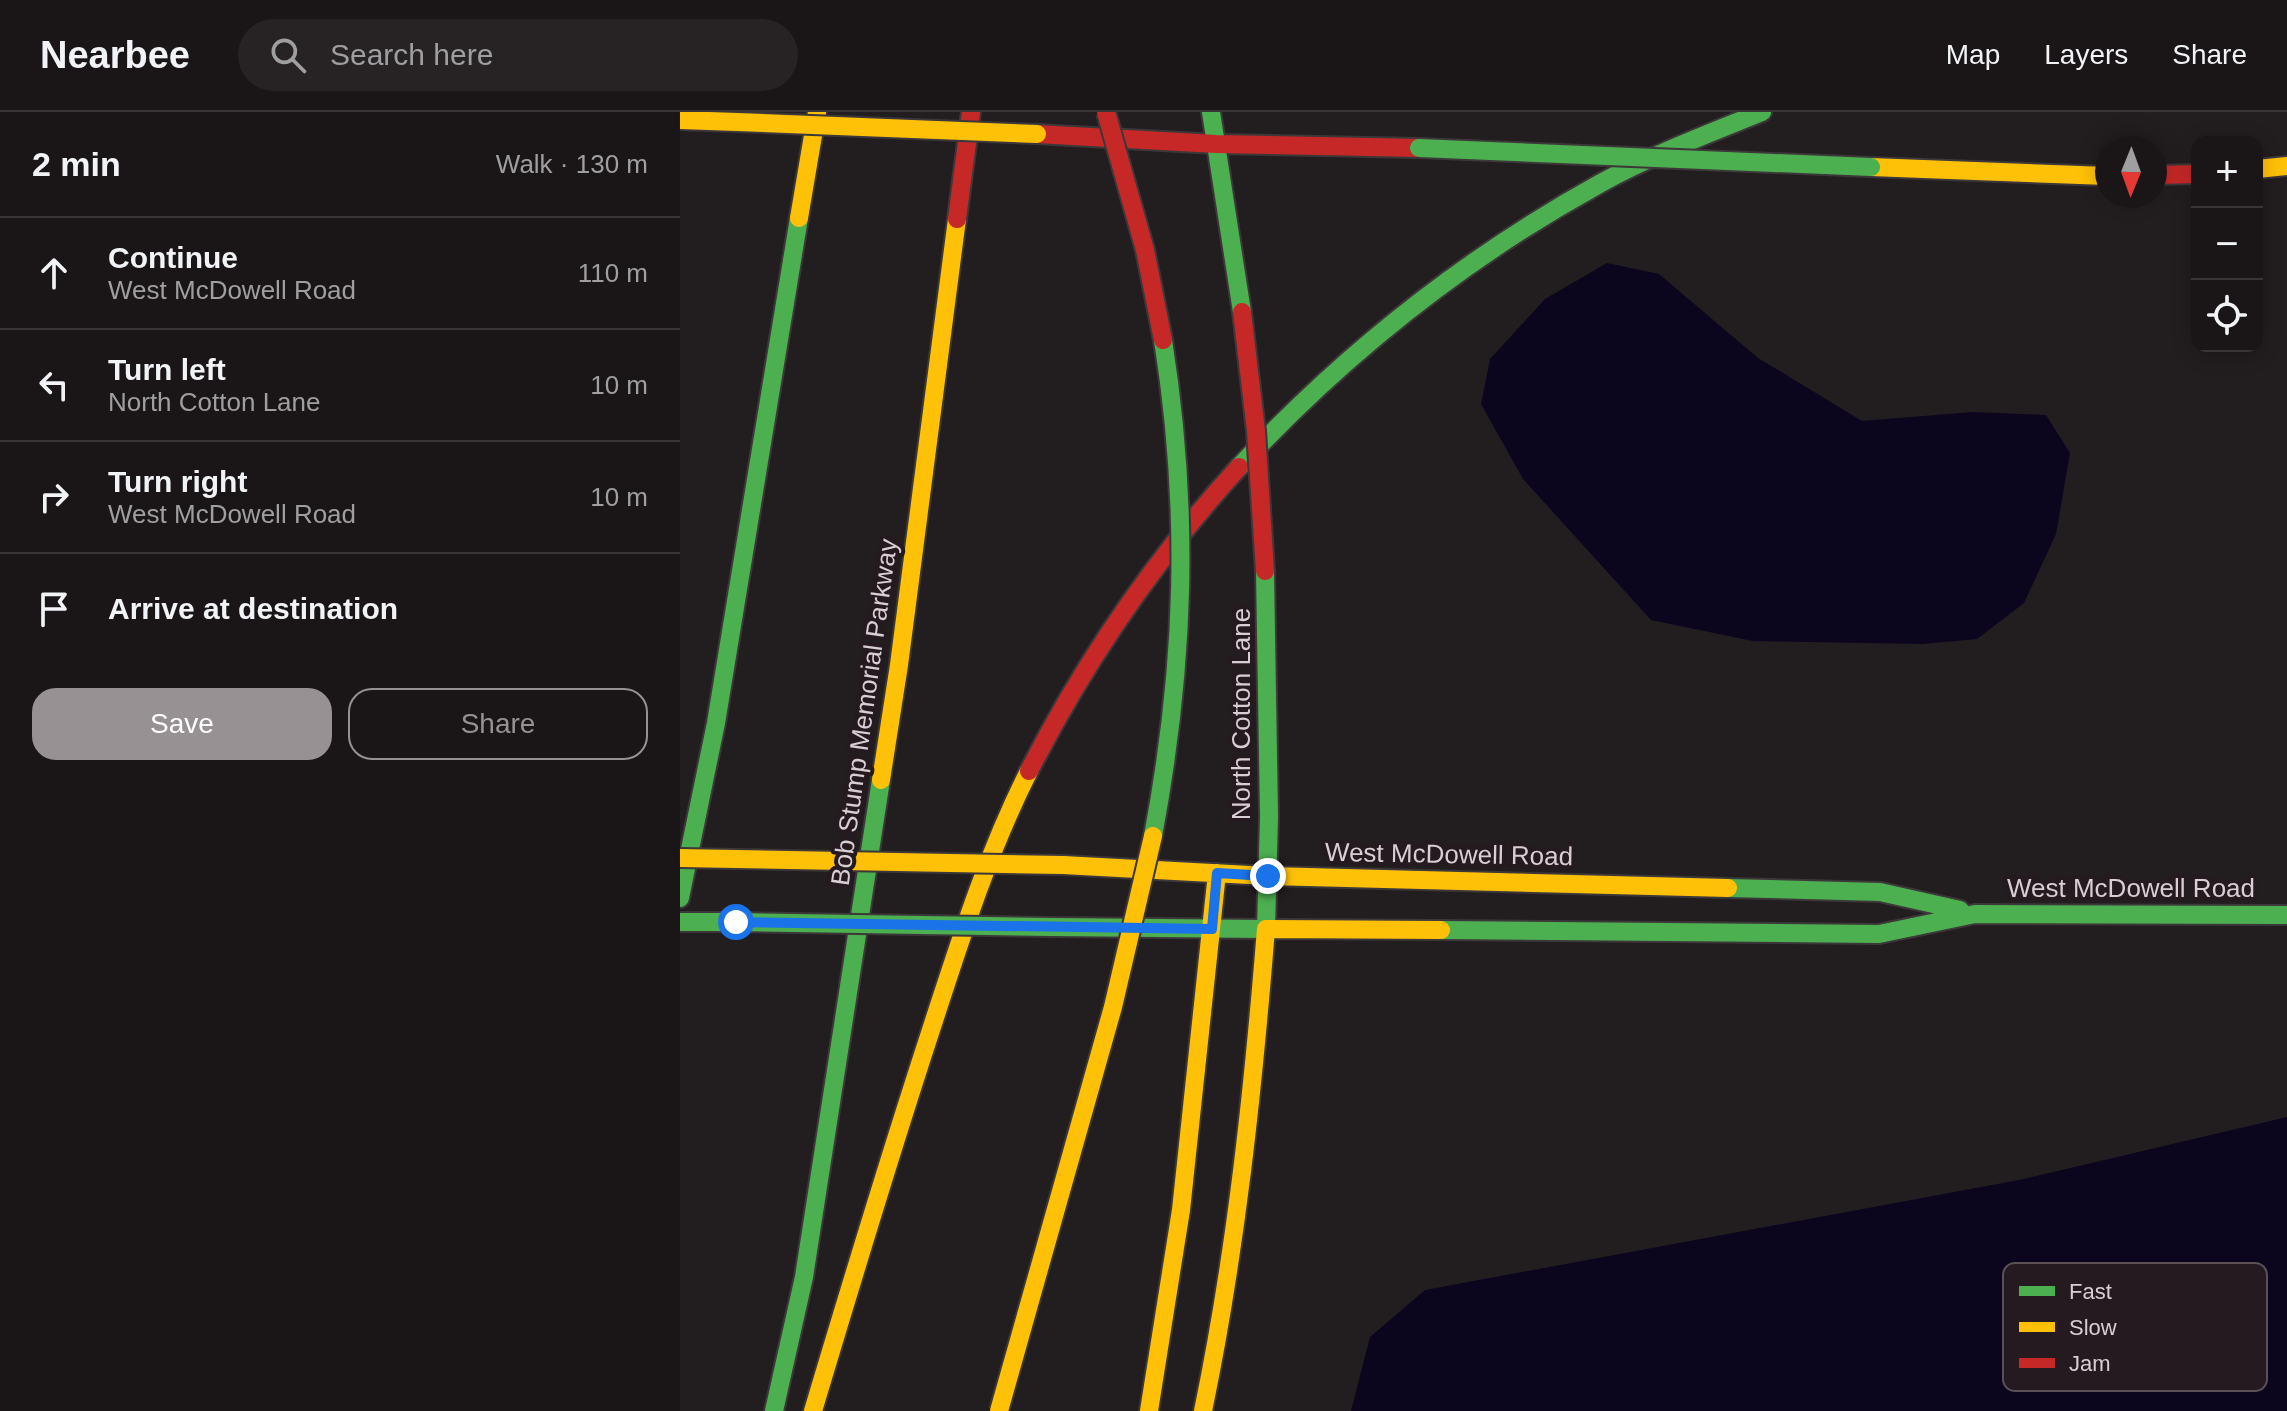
<!DOCTYPE html>
<meta charset="utf-8">
<style>
:root{--surface:#1a1617;--page:#272324;--text:#f1f3f6;--muted:#9f9fa1;--line:#383536;--accent:#989194}
body{margin:0;font-family:Helvetica,sans-serif;background:var(--page);color:var(--text)}
.controls{position:absolute;right:24px;top:24px;display:grid;overflow:hidden;border-radius:16px;box-shadow:0 4px 20px #0003}
.controls button{width:72px;height:72px;display:grid;place-items:center;padding:0;border:0;border-bottom:2px solid var(--line);background:var(--surface);color:var(--text);font:40px sans-serif}
.compass{position:absolute;left:1415px;top:24px;width:72px;height:72px;border-radius:50%;background:var(--surface);box-shadow:0 4px 20px #0003;rotate:181deg}
.stop{position:absolute;width:24px;height:24px;margin:-18px;border:6px solid #1a73e8;border-radius:50%;background:#fff}
.stop.end{background:#1a73e8;border-color:#fff;box-shadow:0 2px 8px #0008}
.list{margin:0;padding:0;list-style:none}
h2{display:flex;justify-content:space-between;align-items:center;height:104px;margin:0;padding:0 32px;font-size:34px}
h2 small{font-size:26px;font-weight:400;color:var(--muted)}
.list li{display:grid;grid-template-columns:52px 1fr auto;gap:24px;align-items:center;box-sizing:border-box;height:112px;padding:0 32px;border-top:2px solid var(--line)}
.list b{display:block;font-size:30px;white-space:nowrap}
.list p{margin:0;font-size:26px;white-space:nowrap;color:var(--muted)}
.list em{font-size:26px;font-style:normal;color:var(--muted)}
.actions{display:flex;gap:16px;padding:24px 32px}
.actions a{flex:1;padding:18px 0;border:2px solid var(--accent);border-radius:24px;text-align:center;font-size:28px;color:var(--accent)}
.actions .main{background:var(--accent);color:#fff}
.icon{flex:none;width:44px;height:44px;fill:none;stroke:currentColor;stroke-width:2;stroke-linecap:round;stroke-linejoin:round}
.map{position:relative;flex:none;width:1607px;height:1299px;overflow:hidden}
header{display:flex;align-items:center;gap:48px;box-sizing:border-box;height:112px;padding:0 40px;background:var(--surface);border-bottom:2px solid var(--line)}
header strong{font-size:38px}
nav{display:flex;gap:44px;margin-inline-start:auto;font-size:28px}
.search{width:560px;height:72px;background:var(--page);display:flex;align-items:center;gap:20px;box-sizing:border-box;padding:0 28px;border-radius:44px;color:var(--muted);font-size:30px}
main{display:flex}
aside{flex:1;background:var(--surface)}
.map>svg:first-child{display:block}
</style>
<header>
<strong>Nearbee</strong>
<div class="search"><svg class="icon" aria-label="search" viewBox="0 0 24 24"><circle cx="10" cy="10" r="6"/><path d="M15 15l6 6"/></svg>Search here</div>
<nav><a>Map</a><a>Layers</a><a>Share</a></nav>
</header>
<main>
<aside>
<h2>2 min<small>Walk · 130 m</small></h2>
<ul class="list">
<li><svg class="icon" aria-label="ahead" viewBox="0 0 24 24"><path d="M12 20V5M6 11l6-6 6 6"/></svg><div><b>Continue</b><p>West McDowell Road</p></div><em>110 m</em></li>
<li><svg class="icon" aria-label="left" viewBox="0 0 24 24"><path d="M17 20v-9H6M10 6l-5 5 5 5"/></svg><div><b>Turn left</b><p>North Cotton Lane</p></div><em>10 m</em></li>
<li><svg class="icon" aria-label="right" viewBox="0 0 24 24"><path d="M7 20v-9h11M14 6l5 5-5 5"/></svg><div><b>Turn right</b><p>West McDowell Road</p></div><em>10 m</em></li>
<li><svg class="icon" aria-label="arrive" viewBox="0 0 24 24"><path d="M6 21V4h12l-3 4 3 4H6"/></svg><div><b>Arrive at destination</b></div></li>
</ul>
<div class="actions"><a class="main">Save</a><a>Share</a></div>
</aside>
<div class="map">
<svg width="1607" height="1299" viewBox="0 0 1607 1299">
<rect width="100%" height="100%" fill="#221d1f"/>
<path fill="#0b061e" d="M927 151 979 162 1078 246 1182 309 1293 300 1366 303 1390 341 1376 422 1344 491 1297 527 1243 532 1073 529 971 508 843 367 801 292 810 247 865 187Z
M1607 1005V1299H671L690 1225 745 1178 1339 1068Z"/>
<g fill="none" stroke-linecap="round" stroke-linejoin="round">
<g stroke="#3c3739" stroke-width="22">
<path id="fast" d="M531 0 562 200
M559 355C664 242 785 146 921 71 972 43 1028 22 1082 0
M1048 776 1200 780 1280 798
M0 786 36 611 119 106
M0 810H56
M371 815 586 817 589 704 585 459
M761 818 1199 822 1295 802 1607 803
M94 1299 124 1165 201 668"/>
</g>
<g stroke="#3c3739" stroke-width="22">
<path id="slow" d="M0 8 57 10
M1191 55 1427 64
M1577 57 1607 54
M119 106 137 0
M201 668 219 553 277 107
M383 753 588 764 1048 776
M133 1299C171 1172 209 1046 250 921 279 832 307 742 349 659
M469 1299 501 1098 537 761
M523 1299C556 1140 573 979 586 817L761 818"/>
</g>
<g stroke="#3c3739" stroke-width="22">
<path id="jam" d="M357 22 536 32 739 36
M1475 63 1517 62
M277 107 291 0
M349 659C405 549 476 446 559 355"/>
</g>
<use href="#fast" stroke="#4caf50" stroke-width="18"/>
<use href="#slow" stroke="#ffc107" stroke-width="18"/>
<use href="#jam" stroke="#c62828" stroke-width="18"/>
<g stroke="#3c3739" stroke-width="22" stroke-linecap="butt">
<path id="fast-bridge" d="M739 36 1191 55
M473 724C505 553 510 399 483 228
M56 810 371 815"/>
</g>
<g stroke="#3c3739" stroke-width="22" stroke-linecap="butt">
<path id="slow-bridge" d="M57 10 357 22
M0 746 383 753
M319 1299 433 895 473 724"/>
</g>
<g stroke="#3c3739" stroke-width="22" stroke-linecap="butt">
<path id="jam-bridge" d="M426 0 465 138 483 228
M562 200 576 319 585 459"/>
</g>
<use href="#fast-bridge" stroke="#4caf50" stroke-width="18"/>
<use href="#slow-bridge" stroke="#ffc107" stroke-width="18"/>
<use href="#jam-bridge" stroke="#c62828" stroke-width="18"/>
</g>
<g fill="none" stroke-linecap="round" stroke-linejoin="round">
<path stroke="#1a73e8" stroke-width="10" d="M56 810 532 817 537 761 588 764"/>
</g>
<g text-anchor="middle" stroke-width="8" stroke-linejoin="round" paint-order="stroke">
<g font-size="26" fill="#d7cfd3" stroke="#251a1f">
<text transform="translate(184 600) rotate(-82)" y="9">Bob Stump Memorial Parkway</text>
<text transform="translate(561 602) rotate(-90)" y="9">North Cotton Lane</text>
<text transform="translate(769 742) rotate(1)" y="9">West McDowell Road</text>
<text x="1451" y="785">West McDowell Road</text>
</g>
</g>
<rect x="1323" y="1151" width="264" height="128" rx="12" fill="#251a1f" stroke="#5a5055" stroke-width="2"/>
<rect x="1339" y="1174" width="36" height="10" fill="#4caf50"/>
<rect x="1339" y="1210" width="36" height="10" fill="#ffc107"/>
<rect x="1339" y="1246" width="36" height="10" fill="#c62828"/>
<g font-size="22" fill="#d7cfd3">
<text x="1389" y="1187">Fast</text>
<text x="1389" y="1223">Slow</text>
<text x="1389" y="1259">Jam</text>
</g>
</svg>
<div class="controls">
<button>+</button>
<button>−</button>
<button><svg class="icon" aria-label="locate" viewBox="0 0 24 24"><circle cx="12" cy="12" r="6"/><path d="M12 2v4M12 18v4M2 12h4M18 12h4"/></svg></button>
</div>
<svg class="compass" viewBox="-18 -18 36 36"><path d="M0-13l5 13h-10z" fill="#e53935"/><path d="M0 13l5-13h-10z" fill="#9f9fa1"/></svg>
<div class="stop" style="left:56px;top:810px"></div>
<div class="stop end" style="left:588px;top:764px"></div>
</div>
</main>
